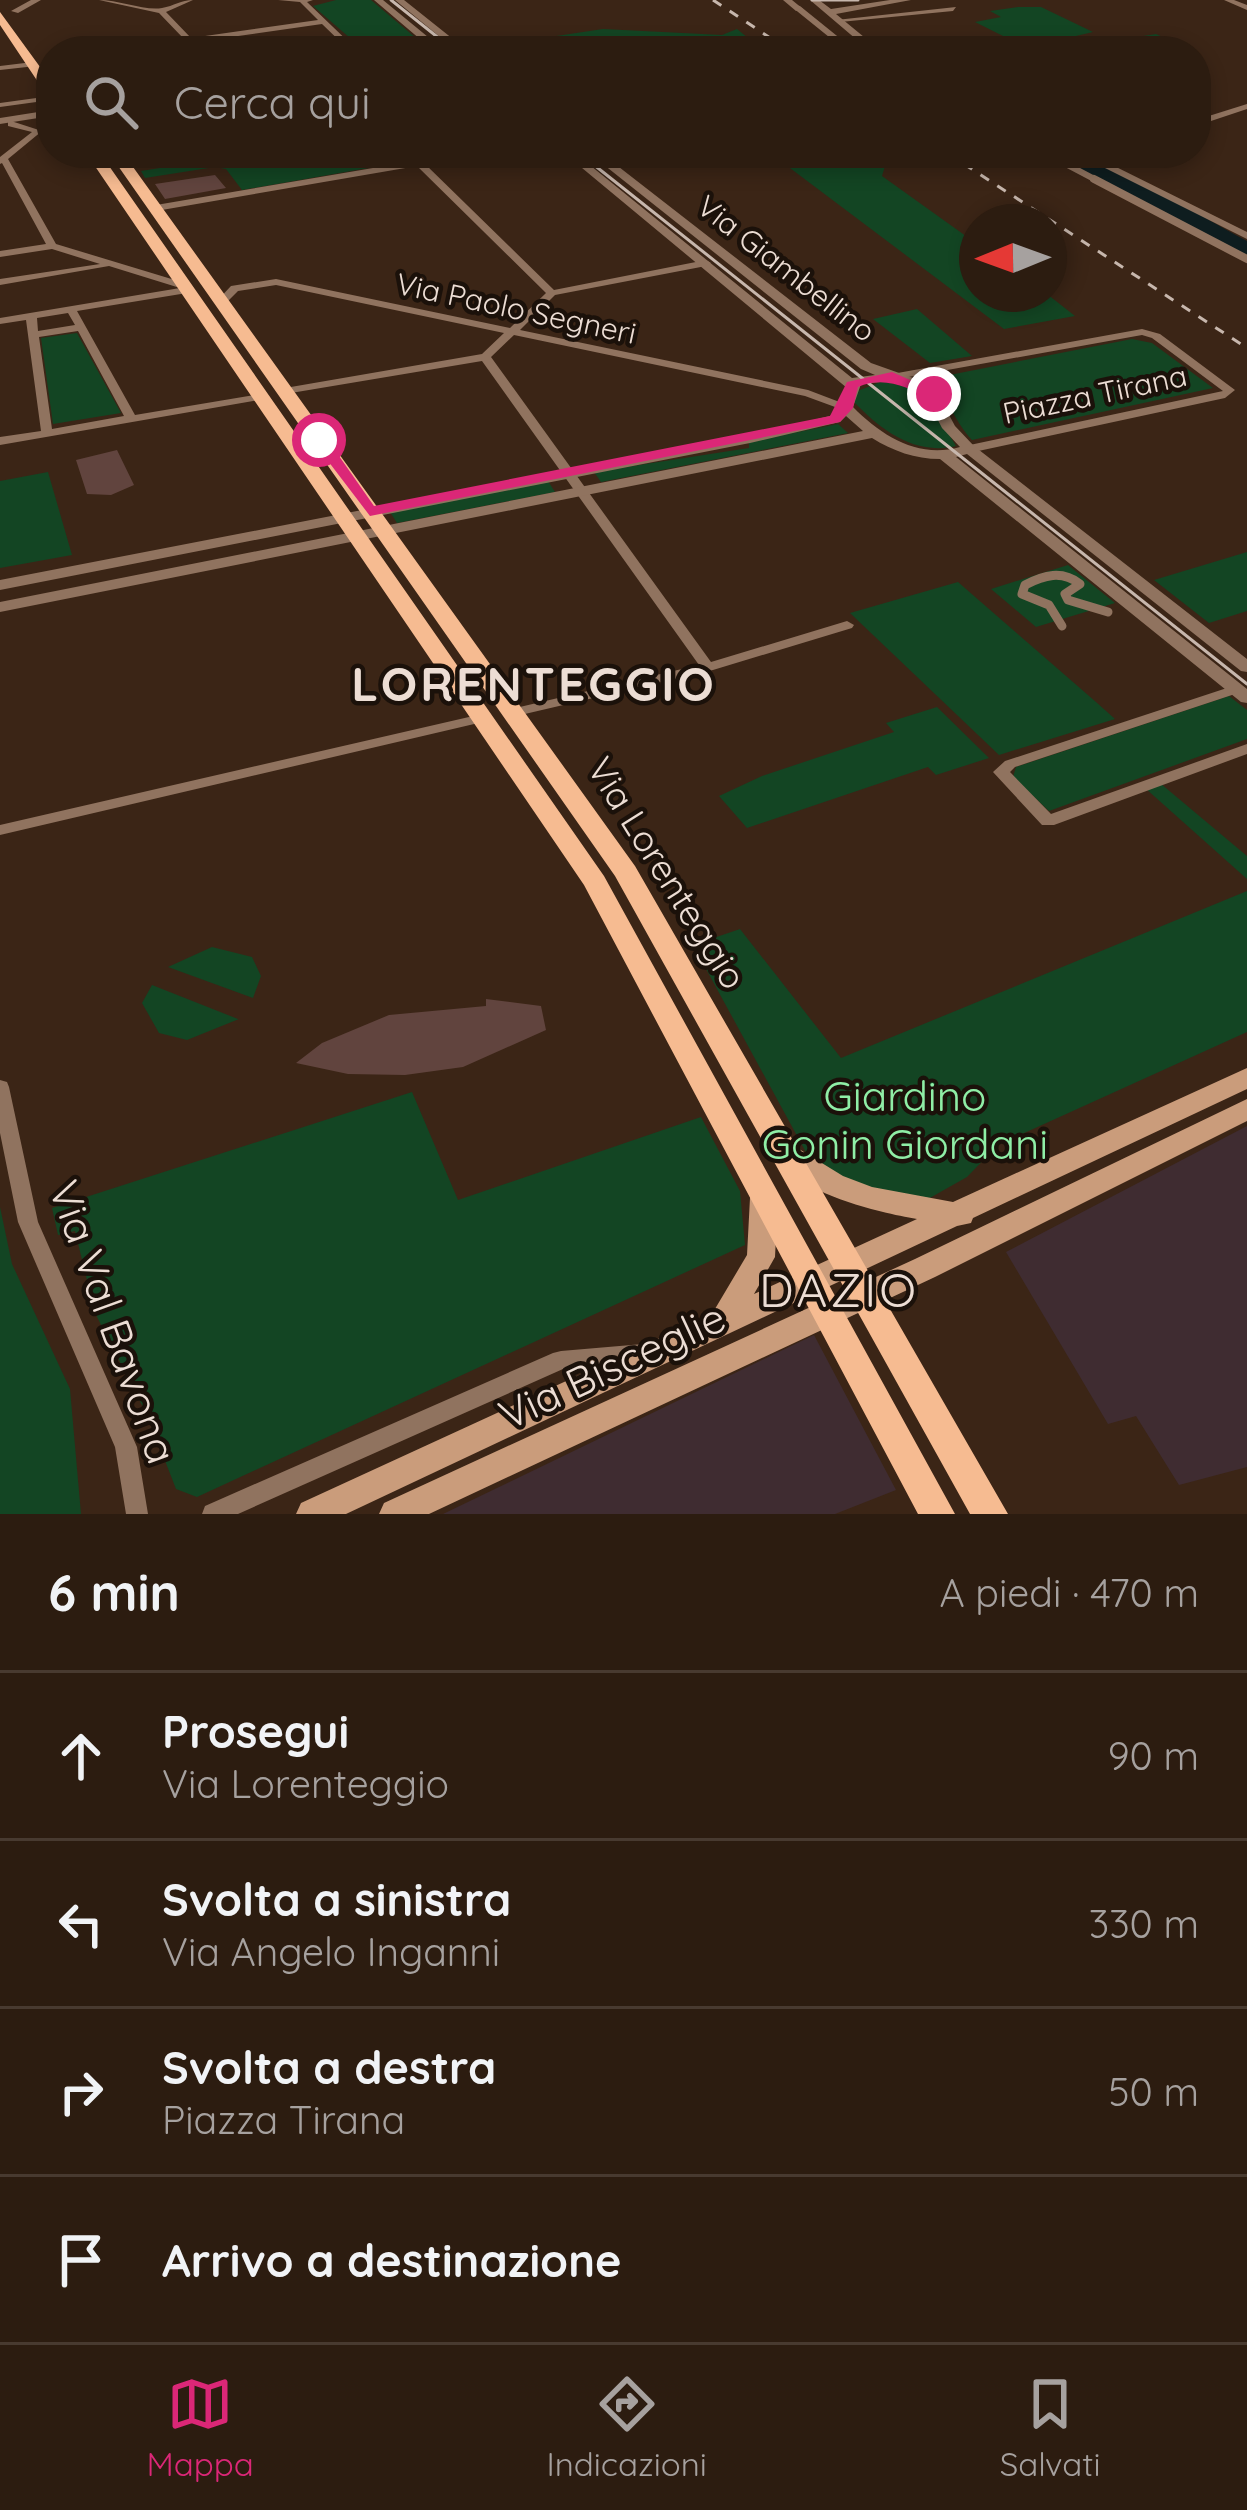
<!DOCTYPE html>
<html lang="it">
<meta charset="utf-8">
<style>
:root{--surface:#2c1c10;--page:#38291e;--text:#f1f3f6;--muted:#a6a19f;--line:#483a30;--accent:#db2777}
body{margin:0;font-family:Quicksand,sans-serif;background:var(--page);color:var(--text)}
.compass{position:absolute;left:959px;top:204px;width:108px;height:108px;border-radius:50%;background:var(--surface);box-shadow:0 6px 18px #0003;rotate:269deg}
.stop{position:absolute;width:36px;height:36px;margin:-27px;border:9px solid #db2777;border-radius:50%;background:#fff}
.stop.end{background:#db2777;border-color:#fff;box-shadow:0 3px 12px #0008}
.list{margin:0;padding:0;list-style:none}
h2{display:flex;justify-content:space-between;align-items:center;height:156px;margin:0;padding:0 48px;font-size:51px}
h2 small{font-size:39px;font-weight:400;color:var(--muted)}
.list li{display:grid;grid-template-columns:78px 1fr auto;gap:36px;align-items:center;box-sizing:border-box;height:168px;padding:0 48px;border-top:3px solid var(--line)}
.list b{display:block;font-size:45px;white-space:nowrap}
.list p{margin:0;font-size:39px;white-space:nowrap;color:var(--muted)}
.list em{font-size:39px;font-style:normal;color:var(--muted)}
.icon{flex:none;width:66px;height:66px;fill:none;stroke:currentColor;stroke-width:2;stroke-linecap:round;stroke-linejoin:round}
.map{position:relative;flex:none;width:1247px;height:1514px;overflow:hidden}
.search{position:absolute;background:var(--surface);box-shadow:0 6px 18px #0003;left:36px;right:36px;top:36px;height:132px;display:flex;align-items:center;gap:30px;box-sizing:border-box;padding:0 42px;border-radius:48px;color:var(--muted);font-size:45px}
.sheet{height:828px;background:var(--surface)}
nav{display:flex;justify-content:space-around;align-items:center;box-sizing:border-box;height:168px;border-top:3px solid var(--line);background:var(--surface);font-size:33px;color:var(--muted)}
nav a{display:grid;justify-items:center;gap:6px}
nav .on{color:var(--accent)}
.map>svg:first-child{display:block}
</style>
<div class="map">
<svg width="1247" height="1514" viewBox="0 0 1247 1514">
<rect width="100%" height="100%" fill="#3b2516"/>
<path fill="#3f2c31" d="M1247 1126V1467L1179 1485 1136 1416 1108 1424 1006 1252Z
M814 1335 896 1490 835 1514H443Z"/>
<path fill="#134523" d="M336 0H371L429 49 365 51 313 6Z
M1018 7H1041L1093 32 1076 36 1093 44 1156 34 1194 51H1071L1058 44 1029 49 975 22 1001 17 990 11Z
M603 29 722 35 737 29 764 51 470 49Z
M206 153H454L242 190 226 169 215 167 145 178 141 171 210 160Z
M770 153H889L882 176 977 244V294H1047L1075 316 1004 329Z
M917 309 972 356 930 363 873 319Z
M77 333 121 413 53 424 41 338Z
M1132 339 1152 343 1213 388 972 440C953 420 948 394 924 380Z
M883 381 923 391 956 446C914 456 880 429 854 402L855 392Z
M838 424 848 433 601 482 594 472 749 448V442Z
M48 472 72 555 0 568V481Z
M548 481 555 492 397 523 390 512Z
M1247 552V611L1209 623 1154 580Z
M1068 565 1115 603 1036 627 991 589Z
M958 582 1096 702 1115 719 999 755 850 613Z
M1229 696 1247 710V739L1049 811 1013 777 1016 767Z
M937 707 989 758 936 775 928 767 747 828 719 796 762 776 894 732 886 723Z
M1160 783 1247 856V879L1145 788Z
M1247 891V1032L998 1145 967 1177 928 1199 907 1202 814 1167 693 945 740 929 841 1058Z
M212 947 252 957 261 976 253 998 168 967Z
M152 985 238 1019H239L187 1040 159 1033 142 1003Z
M412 1092 458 1200 701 1117 740 1191 745 1245 197 1497 176 1489 148 1417 95 1313 75 1231 58 1235 52 1208Z
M0 1207 12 1264 70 1389 81 1514H0Z"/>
<path fill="#0e1d1f" d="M1049 153C1106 153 1195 214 1247 241V255Z"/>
<path fill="#61443e" d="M215 175 226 188 165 199 155 184Z
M117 450 134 485 111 495 87 494 76 460Z
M486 999 541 1006 546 1030 463 1067 405 1075 348 1074 296 1063 322 1043 389 1015 486 1006Z"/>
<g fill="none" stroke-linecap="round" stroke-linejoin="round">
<path stroke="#90735f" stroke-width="6" d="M799 9 851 51
M1045 153 1100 182"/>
<path stroke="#90735f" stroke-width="8" d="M1094 179 1247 259"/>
<path stroke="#90735f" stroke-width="9" d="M1062 626 1049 605 1022 594 1025 585C1044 575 1062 570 1080 584L1065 594 1068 600 1108 612"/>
<path fill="#90735f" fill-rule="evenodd" d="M31 0H41L18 13 11 11Z
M99 0C119 0 145 11 162 8 174 6 181 0 193 0L166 12 191 38 318 20 300 2 278 0H313L307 2 358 51H350L322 24 132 51H112L184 39 159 13Z
M783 0H792L803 9 796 11Z
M1224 0H1234L1247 5V10Z
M956 7 953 11 840 22 836 20Z
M50 58 51 62H47L46 60Z
M33 62 37 64 36 66 0 70V66Z
M51 96V100L0 107V103Z
M1247 104V109L1196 126V120Z
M11 121 42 131 8 159 56 244 188 284 192 290 187 293 77 311 135 415 260 394 264 395V399L0 445V437L41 431 26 320 0 324V318L180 288 109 266 0 285V279L100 264 52 249 0 257V251L46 244 2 163 0 164V157L32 132 8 126V122ZM68 313 75 325 38 331 37 318ZM78 331 124 416 52 429 39 337Z
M461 153H480L425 164 554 290 706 260 711 263 706 266 555 295 520 330 808 390 850 406V410L846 411 805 396 514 335 491 357 711 662 847 621 854 625 852 628 713 670 512 717 507 716 505 713 507 710 699 665 482 361 285 394 279 391 285 388 482 354 504 333 276 285 238 291 225 304 216 302 231 286 276 279 510 328 546 293 417 166 156 211 151 208 156 205Z
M1142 329 1160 334 1235 390 1225 398 969 453 963 449 965 446 1223 391 1152 338 1142 335 892 380 886 377 892 374Z
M1236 685 1241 686 1243 689 1241 692 1015 767 1010 772 1051 814 1247 744V754L1054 825H1042L993 772 1005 761Z
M482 714 489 718 487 721 0 835V825Z
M0 1080 7 1082 9 1087 38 1222 137 1447 148 1514H126L115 1447 18 1222 0 1133Z
M643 1344 650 1346 654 1353 650 1360 643 1362 563 1369 238 1514H202L205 1506 553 1353 561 1351Z"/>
<path fill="#90735f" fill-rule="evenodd" d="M374 0H383L445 51H434Z
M395 0H404L468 51H457Z
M810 0H819L831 9 890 0H911L836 14 881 51H870Z
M51 110V116L0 124V118Z
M564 153H575L852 378 875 375 861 369 589 153H601L871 363 933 385 955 426 974 446 1247 659V672L1241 671 967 454 956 457 1247 689V703L1241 702 940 459C915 459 893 451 872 438L0 612V602L863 431 846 416 840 422 750 443 0 590V580L750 435 830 416 840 407 847 388ZM891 381 923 391 942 428 960 447C918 459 882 436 853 407L861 384Z
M1075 153H1088L1247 232V239Z"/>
<path fill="#ca9c7b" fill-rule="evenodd" d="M1247 1068V1089L973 1218 971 1223 957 1226 346 1514H296L301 1503 712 1314 747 1255 750 1198 754 1190 764 1187 774 1190 778 1198 775 1257 754 1294 917 1219C877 1212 799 1194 777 1157L781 1149 790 1146 799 1149 843 1176 872 1187 953 1202Z
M1247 1099V1121L935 1277 429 1514H379L384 1503 915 1259Z"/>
<path fill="#f6bb91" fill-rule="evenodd" d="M0 12 51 82V95L46 94 0 25Z
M86 153H100L604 876 955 1514H918L584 885Z
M109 153H123L635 866 1008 1514H970L615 876Z"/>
<path stroke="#c7b7ad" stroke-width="3" d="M391 0 455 51
M812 0H858
M579 153 1247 684"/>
<path stroke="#c7b7ad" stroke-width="3" stroke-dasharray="10 10" stroke-linecap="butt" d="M713 0 790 51
M947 153 1247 348"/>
</g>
<path fill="#db2777" d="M892 372 942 394 934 398C907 389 886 375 858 387L853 408 840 422 370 516 312 440 325 436 374 506 830 416 847 382Z"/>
<g text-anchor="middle" stroke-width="9" stroke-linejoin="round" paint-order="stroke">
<g font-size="30" fill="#ecddd4" stroke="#1b110a">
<text transform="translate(786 269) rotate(38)" y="10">Via Giambellino</text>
<text transform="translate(516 309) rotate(12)" y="10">Via Paolo Segneri</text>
<text transform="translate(1095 395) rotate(-12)" y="10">Piazza Tirana</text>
</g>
<g font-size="36" fill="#ecddd4" stroke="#1b110a">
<text transform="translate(667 873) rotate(58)" y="13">Via Lorenteggio</text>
</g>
<g font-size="42" fill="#8feea6" stroke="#1b110a">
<text x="905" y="1111">Giardino<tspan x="905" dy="48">Gonin Giordani</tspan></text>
</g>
<g font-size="42" fill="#ecddd4" stroke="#1b110a">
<text transform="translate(113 1322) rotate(70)" y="15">Via Val Bavona</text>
<text transform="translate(612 1366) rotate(-25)" y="15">Via Bisceglie</text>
</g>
<g font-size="48" font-weight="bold" letter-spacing="3" fill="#ecddd4" stroke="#1b110a">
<text x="534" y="701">LORENTEGGIO</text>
</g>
<g font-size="48" letter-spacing="3" fill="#ecddd4" stroke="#1b110a">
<text x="839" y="1307">DAZIO</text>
</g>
</g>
</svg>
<svg class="compass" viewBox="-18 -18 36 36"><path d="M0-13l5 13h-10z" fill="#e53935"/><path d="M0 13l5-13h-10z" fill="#a6a19f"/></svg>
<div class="stop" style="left:319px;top:440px"></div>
<div class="stop end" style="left:934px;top:394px"></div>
<div class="search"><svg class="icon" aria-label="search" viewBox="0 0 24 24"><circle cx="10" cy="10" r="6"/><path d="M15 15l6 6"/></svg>Cerca qui</div>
</div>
<section class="sheet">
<h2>6 min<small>A piedi · 470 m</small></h2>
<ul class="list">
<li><svg class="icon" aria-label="ahead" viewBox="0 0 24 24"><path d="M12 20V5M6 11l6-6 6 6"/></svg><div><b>Prosegui</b><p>Via Lorenteggio</p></div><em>90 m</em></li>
<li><svg class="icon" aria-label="left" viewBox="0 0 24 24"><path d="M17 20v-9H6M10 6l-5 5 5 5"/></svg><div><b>Svolta a sinistra</b><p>Via Angelo Inganni</p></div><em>330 m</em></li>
<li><svg class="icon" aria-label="right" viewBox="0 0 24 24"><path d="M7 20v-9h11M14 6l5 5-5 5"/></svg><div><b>Svolta a destra</b><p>Piazza Tirana</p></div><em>50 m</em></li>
<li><svg class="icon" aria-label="arrive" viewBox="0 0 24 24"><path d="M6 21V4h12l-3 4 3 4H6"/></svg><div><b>Arrivo a destinazione</b></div></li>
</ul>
</section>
<nav>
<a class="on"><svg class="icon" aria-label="map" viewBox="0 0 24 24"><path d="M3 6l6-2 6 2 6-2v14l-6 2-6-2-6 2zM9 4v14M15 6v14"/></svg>Mappa</a>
<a><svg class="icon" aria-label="directions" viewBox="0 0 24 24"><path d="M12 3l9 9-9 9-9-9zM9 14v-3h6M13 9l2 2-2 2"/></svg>Indicazioni</a>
<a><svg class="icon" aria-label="saved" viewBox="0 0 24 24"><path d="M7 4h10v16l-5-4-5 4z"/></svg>Salvati</a>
</nav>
